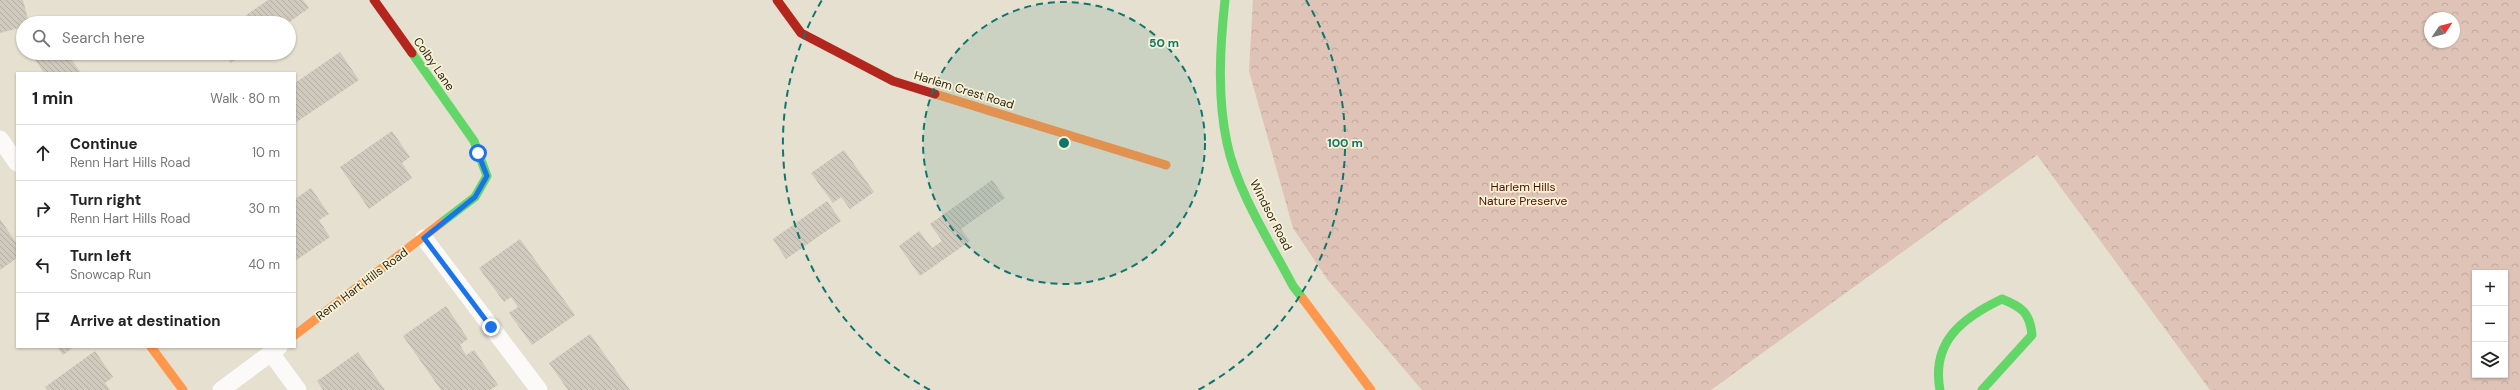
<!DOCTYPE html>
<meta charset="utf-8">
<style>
:root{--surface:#fff;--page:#f6f6f6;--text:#222;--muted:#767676;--line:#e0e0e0}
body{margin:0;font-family:"DM Sans",sans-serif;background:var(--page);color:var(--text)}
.controls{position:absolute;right:12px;bottom:12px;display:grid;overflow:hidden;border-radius:0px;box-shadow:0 1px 3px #0004}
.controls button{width:36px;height:36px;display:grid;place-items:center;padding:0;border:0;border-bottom:1px solid var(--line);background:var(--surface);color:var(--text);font:20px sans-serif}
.compass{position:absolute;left:2424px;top:12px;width:36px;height:36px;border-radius:50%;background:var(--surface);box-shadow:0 1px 3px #0004;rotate:55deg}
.stop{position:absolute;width:12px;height:12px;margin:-9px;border:3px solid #1a73e8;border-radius:50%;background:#fff}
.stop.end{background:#1a73e8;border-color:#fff;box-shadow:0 1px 4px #0008}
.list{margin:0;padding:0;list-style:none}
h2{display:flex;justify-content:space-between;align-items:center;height:52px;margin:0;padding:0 16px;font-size:17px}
h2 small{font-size:13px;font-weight:400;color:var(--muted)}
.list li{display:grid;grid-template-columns:26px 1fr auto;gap:12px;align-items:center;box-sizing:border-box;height:56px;padding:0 16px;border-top:1px solid var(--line)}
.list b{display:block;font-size:15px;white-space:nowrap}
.list p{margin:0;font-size:13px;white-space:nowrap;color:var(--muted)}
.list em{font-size:13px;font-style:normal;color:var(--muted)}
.icon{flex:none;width:22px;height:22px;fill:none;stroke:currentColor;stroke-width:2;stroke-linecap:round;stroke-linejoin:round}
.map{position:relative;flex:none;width:2520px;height:390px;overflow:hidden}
.search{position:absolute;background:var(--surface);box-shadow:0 1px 3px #0004;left:16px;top:16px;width:280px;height:44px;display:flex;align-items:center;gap:10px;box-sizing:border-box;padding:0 14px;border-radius:22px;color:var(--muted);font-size:15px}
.panel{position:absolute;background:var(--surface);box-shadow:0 1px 3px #0004;left:16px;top:72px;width:280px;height:276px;border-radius:0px}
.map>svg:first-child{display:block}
</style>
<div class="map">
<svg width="2520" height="390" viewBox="0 0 2520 390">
<defs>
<pattern id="park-crowns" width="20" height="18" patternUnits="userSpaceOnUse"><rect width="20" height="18" fill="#dec3b6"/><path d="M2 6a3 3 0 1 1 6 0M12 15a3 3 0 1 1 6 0" fill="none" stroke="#bfa89c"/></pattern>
<pattern id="building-back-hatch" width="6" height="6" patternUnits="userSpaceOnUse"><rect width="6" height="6" fill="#d0cabe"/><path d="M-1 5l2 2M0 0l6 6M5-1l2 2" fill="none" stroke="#b3aea3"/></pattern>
</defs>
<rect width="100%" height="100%" fill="#e5e0cf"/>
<path fill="url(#park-crowns)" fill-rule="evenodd" d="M1253 0H2520V390H2210L2037 155 1711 390H1422L1327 279 1293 228 1249 71ZM2430 18H2454V42H2430ZM2475 273H2505V375H2475Z"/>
<path fill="url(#building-back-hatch)" d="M0 0H23L29 23H23V27L0 33Z
M268 0H303L309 8 288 23H235Z
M340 52 359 80 295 123V83Z
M35 53H67L81 73H44L32 55Z
M224 53H245L231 63Z
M392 131 410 157 402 163 412 178 369 209 340 167Z
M844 150 874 192 850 209 841 197 833 203 811 173Z
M992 180 1005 198 961 229 970 241 920 276 899 246 919 231 932 248 942 241 930 224Z
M311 188 329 214 319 220 330 237 295 261V199Z
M827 201 841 221 786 259 773 239Z
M0 219 17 244V258L0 270Z
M520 239 575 315 532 345 509 313 518 307 511 297 504 302 479 268Z
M446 306 468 339 460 345 466 355 474 350 498 385 490 390H441L403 336Z
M590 334 630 390H568L549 363Z
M57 347H74L63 355Z
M95 351 113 377 105 383 110 390H48L45 387Z
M358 352 385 390H323L317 381Z"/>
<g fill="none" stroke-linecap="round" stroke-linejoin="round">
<path stroke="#fbfaf8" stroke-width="17" d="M0 139 17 163
M424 238 539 390
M271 353 298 390
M221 390 279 347"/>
<path stroke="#63d668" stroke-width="9" d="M1225 0C1220 46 1217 97 1227 143 1237 191 1270 242 1293 286L1303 299
M412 53 474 141 487 176 475 197 441 223
M1940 390C1931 342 1962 318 2002 299 2022 307 2030 313 2032 335L1982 390"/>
<path stroke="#ff974d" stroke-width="9" d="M935 94 1166 165
M1303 299 1371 390
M295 335 441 223
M151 347 183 390"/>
<path stroke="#b3261e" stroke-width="9" d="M374 0 412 53
M777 0 801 33 893 81 935 94"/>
</g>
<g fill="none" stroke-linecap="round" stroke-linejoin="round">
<path stroke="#1a73e8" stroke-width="5" d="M478 153 487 176 475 197 424 238 491 327"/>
</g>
<circle cx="1064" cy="143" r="141" fill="#0f766e" fill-opacity=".12"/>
<g fill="none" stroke="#0f766e" stroke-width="2" stroke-dasharray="7 5">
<circle cx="1064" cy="143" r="141"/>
<path d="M930 390A281 281 0 0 1 822 0M1306 0A281 281 0 0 1 1198 390"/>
</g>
<g text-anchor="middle" stroke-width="3.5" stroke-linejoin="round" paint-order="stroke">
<g font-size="12" fill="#2c281d" stroke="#faf2d4">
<text transform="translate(434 64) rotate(55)" y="4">Colby Lane</text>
<text transform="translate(964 90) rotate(17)" y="4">Harlem Crest Road</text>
<text transform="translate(1271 215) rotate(63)" y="4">Windsor Road</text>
<text transform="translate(362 284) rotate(-37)" y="4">Renn Hart Hills Road</text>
</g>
<g font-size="12" fill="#520c00" stroke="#faf2d4">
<text x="1523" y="191">Harlem Hills<tspan x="1523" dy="14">Nature Preserve</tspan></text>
</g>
</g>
<circle cx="1064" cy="143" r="6" fill="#0f766e" stroke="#faf2d4" stroke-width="2"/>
<g font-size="12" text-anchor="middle" font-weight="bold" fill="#0f766e" stroke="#faf2d4" stroke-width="3.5" stroke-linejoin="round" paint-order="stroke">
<text x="1164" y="47">50 m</text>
<text x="1345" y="147">100 m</text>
</g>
</svg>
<div class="controls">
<button>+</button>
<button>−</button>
<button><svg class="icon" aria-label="layers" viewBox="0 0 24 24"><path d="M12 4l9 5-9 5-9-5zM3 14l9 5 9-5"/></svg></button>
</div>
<svg class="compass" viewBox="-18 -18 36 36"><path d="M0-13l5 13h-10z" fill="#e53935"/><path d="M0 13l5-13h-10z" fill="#767676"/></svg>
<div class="stop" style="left:478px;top:153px"></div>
<div class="stop end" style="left:491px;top:327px"></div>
<div class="search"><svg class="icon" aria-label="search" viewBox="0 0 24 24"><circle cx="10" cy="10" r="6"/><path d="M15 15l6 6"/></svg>Search here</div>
<section class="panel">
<h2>1 min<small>Walk · 80 m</small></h2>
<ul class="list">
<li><svg class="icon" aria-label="ahead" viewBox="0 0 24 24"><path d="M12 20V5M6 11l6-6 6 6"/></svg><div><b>Continue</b><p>Renn Hart Hills Road</p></div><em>10 m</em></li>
<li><svg class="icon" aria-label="right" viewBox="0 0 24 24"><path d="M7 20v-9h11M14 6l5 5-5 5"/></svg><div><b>Turn right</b><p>Renn Hart Hills Road</p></div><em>30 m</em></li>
<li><svg class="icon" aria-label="left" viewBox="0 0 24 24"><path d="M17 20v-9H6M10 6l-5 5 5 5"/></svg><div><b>Turn left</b><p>Snowcap Run</p></div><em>40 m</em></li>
<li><svg class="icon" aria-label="arrive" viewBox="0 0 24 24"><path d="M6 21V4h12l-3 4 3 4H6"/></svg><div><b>Arrive at destination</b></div></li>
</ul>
</section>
</div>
